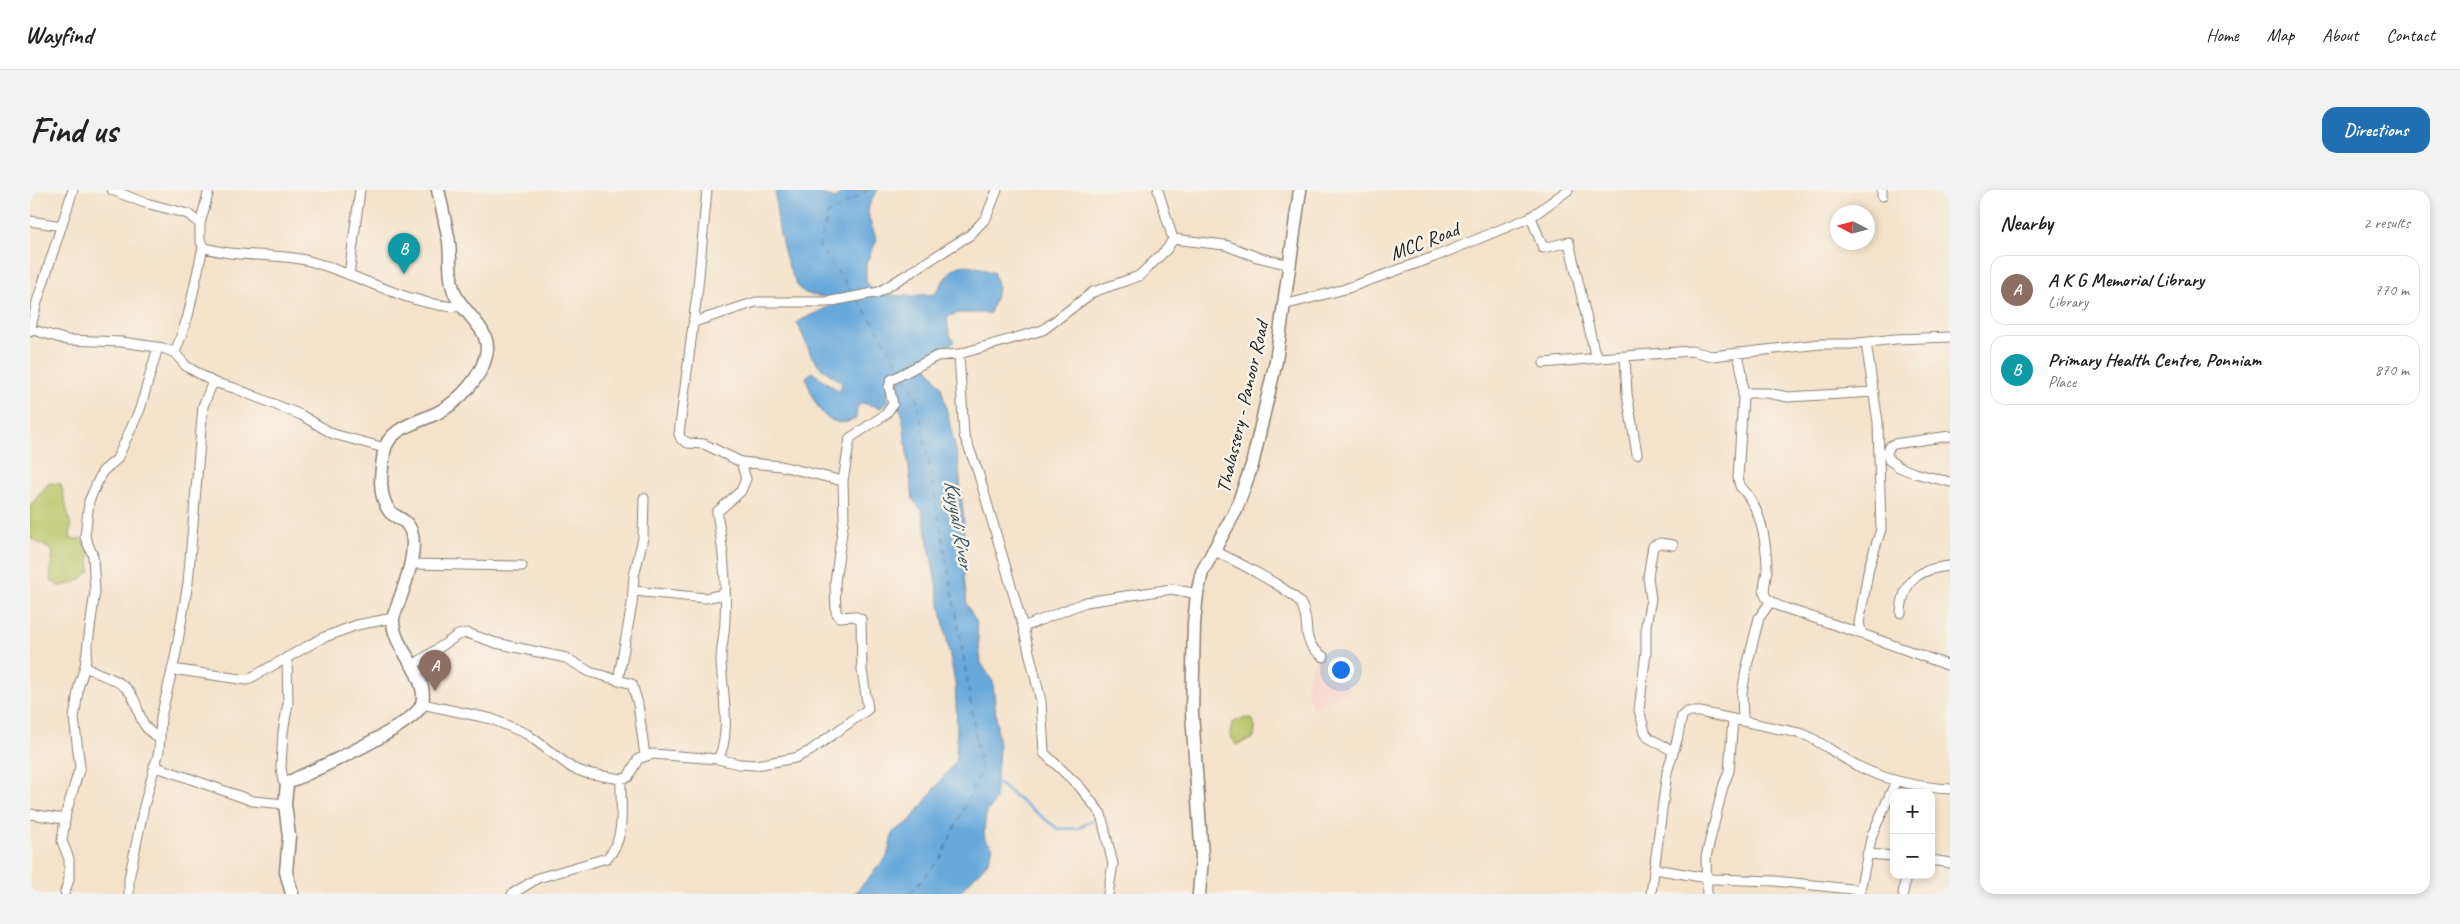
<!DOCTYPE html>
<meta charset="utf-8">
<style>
:root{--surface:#fff;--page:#f2f2f2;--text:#222;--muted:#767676;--line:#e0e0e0;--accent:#1f6fb2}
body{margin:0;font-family:Caveat,sans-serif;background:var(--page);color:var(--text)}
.controls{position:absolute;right:15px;bottom:15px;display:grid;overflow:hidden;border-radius:10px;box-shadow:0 2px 8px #0003}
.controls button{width:45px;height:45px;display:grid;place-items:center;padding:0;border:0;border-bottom:1px solid var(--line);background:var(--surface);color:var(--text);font:25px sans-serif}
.compass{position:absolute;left:1800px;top:15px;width:45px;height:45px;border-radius:50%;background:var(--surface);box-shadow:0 2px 8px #0003;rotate:276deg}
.you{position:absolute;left:1310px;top:479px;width:18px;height:18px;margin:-12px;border:4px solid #fff;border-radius:50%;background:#1a73e8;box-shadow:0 0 0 8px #1a73e833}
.badge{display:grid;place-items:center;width:32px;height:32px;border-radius:50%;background:var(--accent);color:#fff;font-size:16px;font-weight:700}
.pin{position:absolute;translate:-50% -41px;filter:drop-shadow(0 1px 2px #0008)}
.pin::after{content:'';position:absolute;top:26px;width:18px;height:15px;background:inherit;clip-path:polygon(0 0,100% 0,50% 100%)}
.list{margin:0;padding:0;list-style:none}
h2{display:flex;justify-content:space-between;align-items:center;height:65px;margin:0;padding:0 20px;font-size:21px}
h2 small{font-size:16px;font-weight:400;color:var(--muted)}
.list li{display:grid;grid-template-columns:32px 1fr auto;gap:15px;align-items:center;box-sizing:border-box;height:70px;margin:0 10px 10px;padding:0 10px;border:1px solid var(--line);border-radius:15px}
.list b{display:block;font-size:19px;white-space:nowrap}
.list p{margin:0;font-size:16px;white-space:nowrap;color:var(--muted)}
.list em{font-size:16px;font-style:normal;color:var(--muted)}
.map{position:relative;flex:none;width:1920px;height:704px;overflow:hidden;border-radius:15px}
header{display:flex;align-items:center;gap:30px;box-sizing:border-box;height:70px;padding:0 25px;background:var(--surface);border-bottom:1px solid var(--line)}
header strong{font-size:24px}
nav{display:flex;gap:28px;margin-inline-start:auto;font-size:18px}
.intro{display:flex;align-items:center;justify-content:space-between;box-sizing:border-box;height:120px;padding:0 30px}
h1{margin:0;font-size:35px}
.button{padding:12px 22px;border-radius:15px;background:var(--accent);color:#fff;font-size:18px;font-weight:700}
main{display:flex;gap:30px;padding:0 30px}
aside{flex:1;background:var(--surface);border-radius:15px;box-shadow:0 2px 8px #0003}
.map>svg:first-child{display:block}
</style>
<header>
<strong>Wayfind</strong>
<nav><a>Home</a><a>Map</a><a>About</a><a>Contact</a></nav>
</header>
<div class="intro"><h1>Find us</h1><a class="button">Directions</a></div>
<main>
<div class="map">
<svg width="1920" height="704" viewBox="0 0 1920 704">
<rect width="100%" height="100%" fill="#f7f3e8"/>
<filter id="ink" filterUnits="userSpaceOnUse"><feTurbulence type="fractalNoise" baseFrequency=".02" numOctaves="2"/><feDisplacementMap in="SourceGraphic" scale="10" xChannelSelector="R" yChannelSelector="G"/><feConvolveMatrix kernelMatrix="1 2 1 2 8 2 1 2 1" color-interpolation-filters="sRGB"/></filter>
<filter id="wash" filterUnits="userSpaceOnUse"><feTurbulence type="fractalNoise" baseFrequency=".0096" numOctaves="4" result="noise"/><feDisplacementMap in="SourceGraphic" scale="20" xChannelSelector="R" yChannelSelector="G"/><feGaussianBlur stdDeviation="1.12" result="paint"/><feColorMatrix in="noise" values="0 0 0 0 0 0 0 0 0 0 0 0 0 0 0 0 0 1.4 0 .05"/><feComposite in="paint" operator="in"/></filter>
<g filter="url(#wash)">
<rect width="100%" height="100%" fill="#f5e2ca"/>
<path fill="#f7d1c8" d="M1287 467 1306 477 1315 489 1321 503 1282 518 1276 497 1278 486Z"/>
<path fill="#b8c567" stroke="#6a7042" d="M19 293 31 294 41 337 40 349H51L59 361 60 381C50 391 42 395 28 396L20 389 23 361 0 348V316Z
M1222 528 1225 537 1224 548 1206 555 1200 544 1202 533 1211 529Z"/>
<path fill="#68a9dc" stroke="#42627c" d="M746 0H783L805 9 814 0H848C832 20 839 28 847 50L836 73V92L846 104 875 106 905 104C924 73 929 69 964 83L968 99 960 123H929L917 127 919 143 924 152 915 160 901 164 858 189V210L851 218 832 213 827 217 826 229C795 243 783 212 776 187L782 182 810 202 812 192 792 179 782 167 767 132 802 115 797 107C791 106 780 106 774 102 757 92 743 20 746 0Z
M896 175 911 196 928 269 934 333 933 375 937 415 946 431 951 473 963 492 969 559 965 610 956 625 954 641 955 649 963 657 958 672 928 704H824L857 667 863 642 879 632 926 571 927 537 925 492 892 321 883 310 872 223 866 214 862 195Z"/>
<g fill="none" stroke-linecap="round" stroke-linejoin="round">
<path stroke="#68a9dc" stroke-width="2.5" d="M965 591 1028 639 1049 638 1070 625"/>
<path stroke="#3a5469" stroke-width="1" stroke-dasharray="6 5" stroke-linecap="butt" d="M823 103 789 56 798 24 838 0
M828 111 847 138 872 181
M875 187 887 208 929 439 951 580 911 668 879 704"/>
</g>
</g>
<g filter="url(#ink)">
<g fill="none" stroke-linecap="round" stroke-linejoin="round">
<g stroke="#887f73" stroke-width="11">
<path id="street" d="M82 0 112 12 158 24 170 34V49L173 57C208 69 244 62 279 71 329 84 382 118 434 117
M1852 0V6
M1501 27 1513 58 1539 52 1564 160 1569 168 1514 173
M0 31 32 36
M170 34 179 0
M1143 49 1195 55 1227 67 1260 75
M319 85 330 0
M1254 115 1315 99 1404 67 1501 27 1538 0
M664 132 726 112H797L849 102 940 45 956 28 967 0
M0 139 37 150 92 152 133 158 145 163 156 176 183 192 204 198 271 225 303 244 355 258
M0 142 7 112 43 0
M1836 153 1848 232 1851 339 1839 377 1829 433 1832 444 1920 476
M128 157 110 219 87 269 72 282 59 311 55 347 63 366 65 401 55 476C68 486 84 486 96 498 113 515 103 533 130 549
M145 163 158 126 173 57
M1708 163 1712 183 1713 207
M929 164 934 245 948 282 993 437 1011 511 1014 563 1050 597 1071 624 1083 674 1078 704
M1595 166 1597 204 1607 264
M1569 168 1661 161 1682 166 1790 154H1820L1866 149 1920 147
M1920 246 1864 254 1860 256 1857 262 1859 270 1869 277 1884 283 1920 292
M711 272 751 276 813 291
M1182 360C1200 368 1263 400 1271 414 1283 435 1267 450 1294 467
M382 374 492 376
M604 401 675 408 694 404
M1871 423C1873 390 1888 379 1920 376
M993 437 1056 412 1142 399 1167 404
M1832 444 1749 416C1745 413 1739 411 1736 407 1731 399 1738 385 1737 376 1736 349 1730 316 1710 296L1708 288 1713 207 1717 203H1737L1758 207 1844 202
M382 476 428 445 437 443 466 453 536 468 560 482 602 494 608 514 615 566
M142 479 217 490 292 448 327 435 363 428
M588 491 602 414 604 386 613 348 614 308
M392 514 462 529 497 544 542 578 556 583 591 589 598 587 608 569 622 564 688 569C702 544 692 499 691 471 691 457 695 443 695 429 697 394 693 357 687 322L711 301 716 289 711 272 674 254 658 253 651 249 649 244 668 96 677 0
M1713 531 1712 504 1716 480 1729 428 1741 411
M1643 561 1619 548 1615 542 1609 520 1616 462V435L1621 409 1618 387 1623 356 1630 353 1643 355
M688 569 709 574 726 575 765 568 780 561 838 519 832 480 831 429 824 426 809 427 806 422 805 392 814 328 813 291 820 248 856 224 863 214 859 197 861 190 907 166 929 164 1013 140 1063 102 1109 86 1137 59 1143 49 1128 0
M124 576 223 611 255 614
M257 593 253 591 251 577 253 542 258 513 257 467
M0 624 34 629
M1837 664 1864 666
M1901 670 1920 673
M1625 679 1683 689 1745 691 1830 700
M35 702 39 689V669L32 651 36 623 50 577 44 528 49 495 55 476
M99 704V689L114 616 129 561 131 527 145 468 158 393 173 216 183 192
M482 704 508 688 577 668C597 649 590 615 591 589
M1621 704 1637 582 1647 550 1652 526 1657 522H1670L1773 544C1792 552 1808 566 1826 575 1856 591 1887 597 1920 599
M1677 704 1676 667 1693 597 1699 581 1703 529
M1829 704 1842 645 1866 591
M1873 704 1876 685"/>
</g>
<g stroke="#887f73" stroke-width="15">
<path id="secondary" d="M262 704 256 682 259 646 255 614 257 593C280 582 385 536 392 514 393 510 393 502 392 498 387 473 362 455 363 428 370 407 394 354 377 334 373 329 366 327 361 323 347 307 351 282 354 262 358 238 389 232 407 223 429 212 455 184 457 159 458 139 436 124 427 108 418 93 421 69 419 52 416 35 412 17 408 0
M1169 704 1172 668 1162 523 1164 433 1167 404 1172 382 1206 320 1222 275 1246 171 1270 0"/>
</g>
<use href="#street" stroke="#fff" stroke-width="9"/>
<use href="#secondary" stroke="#fff" stroke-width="12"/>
</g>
</g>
<g text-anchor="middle" stroke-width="5" stroke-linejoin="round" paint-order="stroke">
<g font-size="20" fill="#1c1c1c" stroke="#f7f3e8">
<text transform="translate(1394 51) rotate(-21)" y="7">MCC Road</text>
<text transform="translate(1212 217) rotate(-77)" y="7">Thalassery - Panoor Road</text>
</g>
<g font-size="21" font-style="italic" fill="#3a5469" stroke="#f7f3e8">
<text transform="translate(929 334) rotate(80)" y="7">Kuyyali River</text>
</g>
</g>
</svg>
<div class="controls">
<button>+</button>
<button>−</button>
</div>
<svg class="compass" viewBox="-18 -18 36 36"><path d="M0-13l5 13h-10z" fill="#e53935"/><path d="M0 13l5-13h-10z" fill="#767676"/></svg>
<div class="you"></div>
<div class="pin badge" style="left:405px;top:501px;background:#8d6e63">A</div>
<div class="pin badge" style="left:374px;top:84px;background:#0f9aa8">B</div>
</div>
<aside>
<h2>Nearby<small>2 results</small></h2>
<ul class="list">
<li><span class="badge" style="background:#8d6e63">A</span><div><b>A K G Memorial Library</b><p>Library</p></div><em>770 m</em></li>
<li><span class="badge" style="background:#0f9aa8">B</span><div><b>Primary Health Centre, Ponniam</b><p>Place</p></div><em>870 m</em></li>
</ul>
</aside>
</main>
